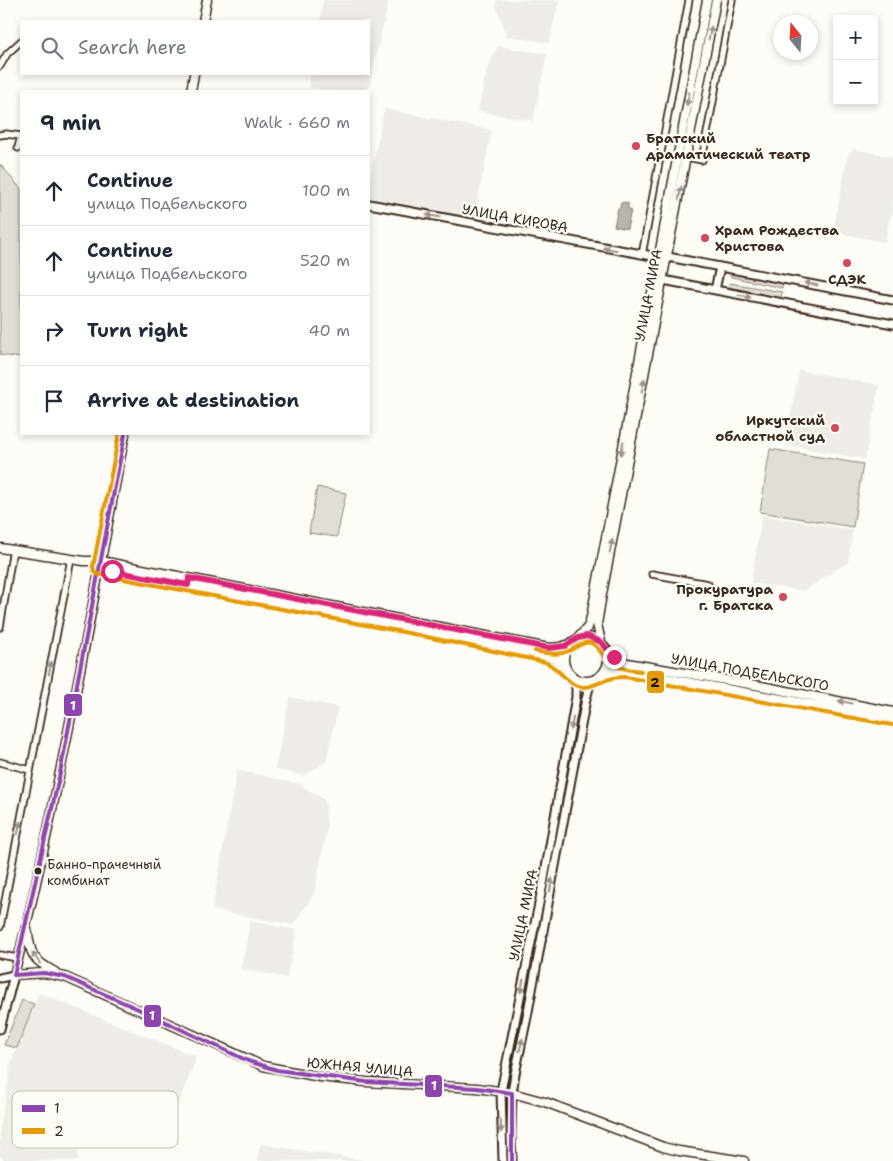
<!DOCTYPE html>
<meta charset="utf-8">
<style>
:root{--surface:#fff;--page:#f6f6f7;--text:#1f2937;--muted:#747a83;--line:#e0e1e3}
body{margin:0;font-family:"Shantell Sans",sans-serif;background:var(--page);color:var(--text)}
.controls{position:absolute;right:15px;top:15px;display:grid;overflow:hidden;border-radius:0px;box-shadow:0 2px 8px #0003}
.controls button{width:45px;height:45px;display:grid;place-items:center;padding:0;border:0;border-bottom:1px solid var(--line);background:var(--surface);color:var(--text);font:25px sans-serif}
.compass{position:absolute;left:773px;top:15px;width:45px;height:45px;border-radius:50%;background:var(--surface);box-shadow:0 2px 8px #0003;rotate:342deg}
.stop{position:absolute;width:15px;height:15px;margin:-11px;border:4px solid #db2777;border-radius:50%;background:#fff}
.stop.end{background:#db2777;border-color:#fff;box-shadow:0 1px 5px #0008}
.list{margin:0;padding:0;list-style:none}
h2{display:flex;justify-content:space-between;align-items:center;height:65px;margin:0;padding:0 20px;font-size:21px}
h2 small{font-size:16px;font-weight:400;color:var(--muted)}
.list li{display:grid;grid-template-columns:32px 1fr auto;gap:15px;align-items:center;box-sizing:border-box;height:70px;padding:0 20px;border-top:1px solid var(--line)}
.list b{display:block;font-size:19px;white-space:nowrap}
.list p{margin:0;font-size:16px;white-space:nowrap;color:var(--muted)}
.list em{font-size:16px;font-style:normal;color:var(--muted)}
.icon{flex:none;width:28px;height:28px;fill:none;stroke:currentColor;stroke-width:2;stroke-linecap:round;stroke-linejoin:round}
.map{position:relative;flex:none;width:893px;height:1161px;overflow:hidden}
.search{position:absolute;background:var(--surface);box-shadow:0 2px 8px #0003;left:20px;top:20px;width:350px;height:55px;display:flex;align-items:center;gap:12px;box-sizing:border-box;padding:0 18px;border-radius:0px;color:var(--muted);font-size:19px}
.panel{position:absolute;background:var(--surface);box-shadow:0 2px 8px #0003;left:20px;top:90px;width:350px;height:345px;border-radius:0px}
.map>svg:first-child{display:block}
</style>
<div class="map">
<svg width="893" height="1161" viewBox="0 0 893 1161">
<rect width="100%" height="100%" fill="#fdfcf7"/>
<filter id="ink" filterUnits="userSpaceOnUse"><feTurbulence type="fractalNoise" baseFrequency=".02" numOctaves="2"/><feDisplacementMap in="SourceGraphic" scale="10" xChannelSelector="R" yChannelSelector="G"/><feConvolveMatrix kernelMatrix="1 2 1 2 8 2 1 2 1" color-interpolation-filters="sRGB"/></filter>
<g filter="url(#ink)">
<path fill="#efece7" d="M323 0H389L369 87 359 91H335L308 87 311 74H369V21H320Z
M496 0H559L549 43 507 36 496 6Z
M498 46 547 54 533 121 478 111 487 69Z
M384 109 492 130 474 219 369 199V183Z
M854 149 893 157V213L890 217 885 242 833 232 848 154Z
M799 370 879 385 865 459 785 445Z
M762 515 853 530 848 562 804 591 751 583Z
M290 697 338 707 326 762 303 776 275 769Z
M237 770 299 784 325 800 327 829 314 894 293 925 212 910Z
M250 921 297 930 287 978 241 969Z
M39 993 197 1057 167 1131 91 1100 78 1155 79 1161H4L0 1155V1127L11 1068 9 1067Z
M260 1144 286 1148 369 1161H257Z"/>
<path fill="#e1ded7" stroke="#8e847a" d="M0 164 21 189V358L0 355Z
M729 271 784 281 782 288 731 277Z
M730 283 782 292 781 298 728 287Z
M770 449 863 464 853 527 760 512Z
M317 487 346 493 337 537 309 533Z
M22 1000 34 1004 17 1048 4 1045Z"/>
<path fill="#bbb4ad" stroke="#887d74" d="M624 202 628 203V209L631 210 627 229 614 226 618 208H620L621 203Z"/>
<g fill="none" stroke-linecap="round" stroke-linejoin="round">
<g stroke="#3b2a1e" stroke-width="9">
<path id="minor" d="M0 66 7 54 21 41
M0 135 6 134 21 136
M18 148 21 136
M687 157 702 160 732 0
M642 255 689 0
M652 574 708 584
M0 627 13 549
M0 762 30 770
M0 927 71 559
M0 955 18 958"/>
</g>
<g stroke="#3b2a1e" stroke-width="11">
<path id="tertiary" d="M369 204 658 257
M668 257 893 300
M663 280 893 324
M715 290 720 267
M0 978 14 975 0 1029
M503 1161 501 1091 544 879 576 697V688L572 676
M512 1161 511 1135 512 1093 515 1074 527 1017 586 699 589 688 595 679"/>
</g>
<g stroke="#3b2a1e" stroke-width="11">
<path id="secondary" d="M203 21 207 0
M191 91 194 74
M125 434C90 615 59 797 14 975L44 973 65 977 263 1066 320 1077 366 1082 477 1088 512 1093 545 1102 663 1147 679 1151 744 1161
M0 548 84 561H101L549 648 560 647 570 644
M96 567 547 656 556 659 566 668
M564 659a22 22 0 1 1 44 0a22 22 0 1 1-44 0Z
M578 638 588 627 591 617 707 0
M601 642 597 624 602 594 716 0
M606 649 614 657 627 663 761 686 893 712
M602 674 617 671H626L893 719
M27 929C31 955 31 959 55 972"/>
</g>
<use href="#minor" stroke="#fdfcf7" stroke-width="5.5"/>
<use href="#tertiary" stroke="#fdfcf7" stroke-width="7"/>
<use href="#secondary" stroke="#fdfcf7" stroke-width="8"/>
<g stroke="#fdfcf7" stroke-width="8">
<path id="bus-1" d="M14 975 44 973 65 977 136 1008 248 1061 277 1070 366 1082 477 1088 512 1093V1161
M14 975 60 773 125 434"/>
</g>
<g stroke="#fdfcf7" stroke-width="8">
<path id="bus-2" d="M119 434 93 567 94 571 97 574 408 633 545 662C557 667 562 677 573 684 587 692 597 682 610 679 615 677 620 677 625 677L892 725
M535 651C544 653 553 655 562 653 572 652 582 640 591 643 598 646 601 653 605 657 615 668 628 670 641 671"/>
</g>
<use href="#bus-1" stroke="#8e44ad" stroke-width="4"/>
<use href="#bus-2" stroke="#e49a03" stroke-width="4"/>
</g>
<defs><path id="oneway-solid" d="M-6-.8H1V-3.2L6.5 0L1 3.2V.8H-6Z" transform="scale(1.25)"/></defs>
<g fill="#9c938a">
<use href="#oneway-solid" transform="translate(710 33) rotate(-79)"/>
<use href="#oneway-solid" transform="translate(688 99) rotate(101)"/>
<use href="#oneway-solid" transform="translate(680 193) rotate(-79)"/>
<use href="#oneway-solid" transform="translate(433 216) rotate(-170)"/>
<use href="#oneway-solid" transform="translate(610 249) rotate(-170)"/>
<use href="#oneway-solid" transform="translate(811 284) rotate(-169)"/>
<use href="#oneway-solid" transform="translate(745 296) rotate(11)"/>
<use href="#oneway-solid" transform="translate(643 386) rotate(-78)"/>
<use href="#oneway-solid" transform="translate(622 448) rotate(101)"/>
<use href="#oneway-solid" transform="translate(611 546) rotate(-79)"/>
<use href="#oneway-solid" transform="translate(50 668) rotate(-79)"/>
<use href="#oneway-solid" transform="translate(845 702) rotate(-169)"/>
<use href="#oneway-solid" transform="translate(572 723) rotate(100)"/>
<use href="#oneway-solid" transform="translate(19 828) rotate(-79)"/>
<use href="#oneway-solid" transform="translate(551 885) rotate(-80)"/>
<use href="#oneway-solid" transform="translate(36 958) rotate(-126)"/>
<use href="#oneway-solid" transform="translate(522 986) rotate(102)"/>
<use href="#oneway-solid" transform="translate(521 1045) rotate(-77)"/>
<use href="#oneway-solid" transform="translate(501 1126) rotate(89)"/>
</g>
</g>
<g fill="none" stroke-linecap="round" stroke-linejoin="round" filter="url(#ink)">
<path stroke="#db2777" stroke-width="6" d="M112 571 188 585 189 578 549 648 565 646 578 638 587 636 601 642 614 657"/>
</g>
<g fill="#d1495b" stroke="#fdfcf7" stroke-width="2">
<circle cx="636" cy="146" r="5"/>
<circle cx="705" cy="238" r="5"/>
<circle cx="847" cy="263" r="5"/>
<circle cx="835" cy="428" r="5"/>
<circle cx="783" cy="597" r="5"/>
</g>
<circle fill="#3b2a1e" stroke="#fdfcf7" stroke-width="2" cx="38" cy="871" r="4.5"/>
<g text-anchor="middle" stroke-width="4.5" stroke-linejoin="round" paint-order="stroke">
<g font-size="13" fill="#3b2a1e" stroke="#fdfcf7" text-anchor="start">
<text x="47" y="869">Банно-прачечный<tspan x="47" dy="16">комбинат</tspan></text>
</g>
<g font-size="14" font-weight="bold" fill="#3b2a1e" stroke="#fdfcf7" text-anchor="start">
<text x="646" y="143">Братский<tspan x="646" dy="16">драматический театр</tspan></text>
<text x="715" y="235">Храм Рождества<tspan x="715" dy="16">Христова</tspan></text>
<text x="847" y="284" text-anchor="middle">СДЭК</text>
<text x="825" y="425" text-anchor="end">Иркутский<tspan x="825" dy="16">областной суд</tspan></text>
<text x="773" y="594" text-anchor="end">Прокуратура<tspan x="773" dy="16">г. Братска</tspan></text>
</g>
<g font-size="14" fill="#3b2a1e" stroke="#fdfcf7">
<text transform="translate(515 218) rotate(10)" y="5">УЛИЦА КИРОВА</text>
<text transform="translate(648 295) rotate(-79)" y="5">УЛИЦА МИРА</text>
<text transform="translate(750 672) rotate(10)" y="5">УЛИЦА ПОДБЕЛЬСКОГО</text>
<text transform="translate(523 915) rotate(-78)" y="5">УЛИЦА МИРА</text>
<text transform="translate(360 1067) rotate(5)" y="5">ЮЖНАЯ УЛИЦА</text>
</g>
</g>
<rect x="12" y="1091" width="166" height="57" rx="8" fill="#fdfcf7" stroke="#c3bdb6" stroke-width="1"/>
<rect x="22" y="1105" width="23" height="7" fill="#8e44ad"/>
<rect x="22" y="1128" width="23" height="6" fill="#e49a03"/>
<g font-size="14" fill="#3b2a1e">
<text x="54" y="1113">1</text>
<text x="54" y="1136">2</text>
</g>
<g stroke="#fdfcf7" stroke-width="2">
<rect x="646" y="670" width="19" height="24" rx="5" fill="#e49a03"/>
<rect x="63" y="693" width="20" height="24" rx="5" fill="#8e44ad"/>
<rect x="143" y="1004" width="19" height="24" rx="5" fill="#8e44ad"/>
<rect x="424" y="1074" width="19" height="24" rx="5" fill="#8e44ad"/>
</g>
<g font-size="14" text-anchor="middle" font-weight="bold" fill="#fff">
<text x="73" y="710">1</text>
<text x="152" y="1020">1</text>
<text x="434" y="1090">1</text>
</g>
<g font-size="14" text-anchor="middle" font-weight="bold" fill="#111">
<text x="655" y="687">2</text>
</g>
</svg>
<div class="controls">
<button>+</button>
<button>−</button>
</div>
<svg class="compass" viewBox="-18 -18 36 36"><path d="M0-13l5 13h-10z" fill="#e53935"/><path d="M0 13l5-13h-10z" fill="#747a83"/></svg>
<div class="stop" style="left:112px;top:571px"></div>
<div class="stop end" style="left:614px;top:657px"></div>
<div class="search"><svg class="icon" aria-label="search" viewBox="0 0 24 24"><circle cx="10" cy="10" r="6"/><path d="M15 15l6 6"/></svg>Search here</div>
<section class="panel">
<h2>9 min<small>Walk · 660 m</small></h2>
<ul class="list">
<li><svg class="icon" aria-label="ahead" viewBox="0 0 24 24"><path d="M12 20V5M6 11l6-6 6 6"/></svg><div><b>Continue</b><p>улица Подбельского</p></div><em>100 m</em></li>
<li><svg class="icon" aria-label="ahead" viewBox="0 0 24 24"><path d="M12 20V5M6 11l6-6 6 6"/></svg><div><b>Continue</b><p>улица Подбельского</p></div><em>520 m</em></li>
<li><svg class="icon" aria-label="right" viewBox="0 0 24 24"><path d="M7 20v-9h11M14 6l5 5-5 5"/></svg><div><b>Turn right</b></div><em>40 m</em></li>
<li><svg class="icon" aria-label="arrive" viewBox="0 0 24 24"><path d="M6 21V4h12l-3 4 3 4H6"/></svg><div><b>Arrive at destination</b></div></li>
</ul>
</section>
</div>
